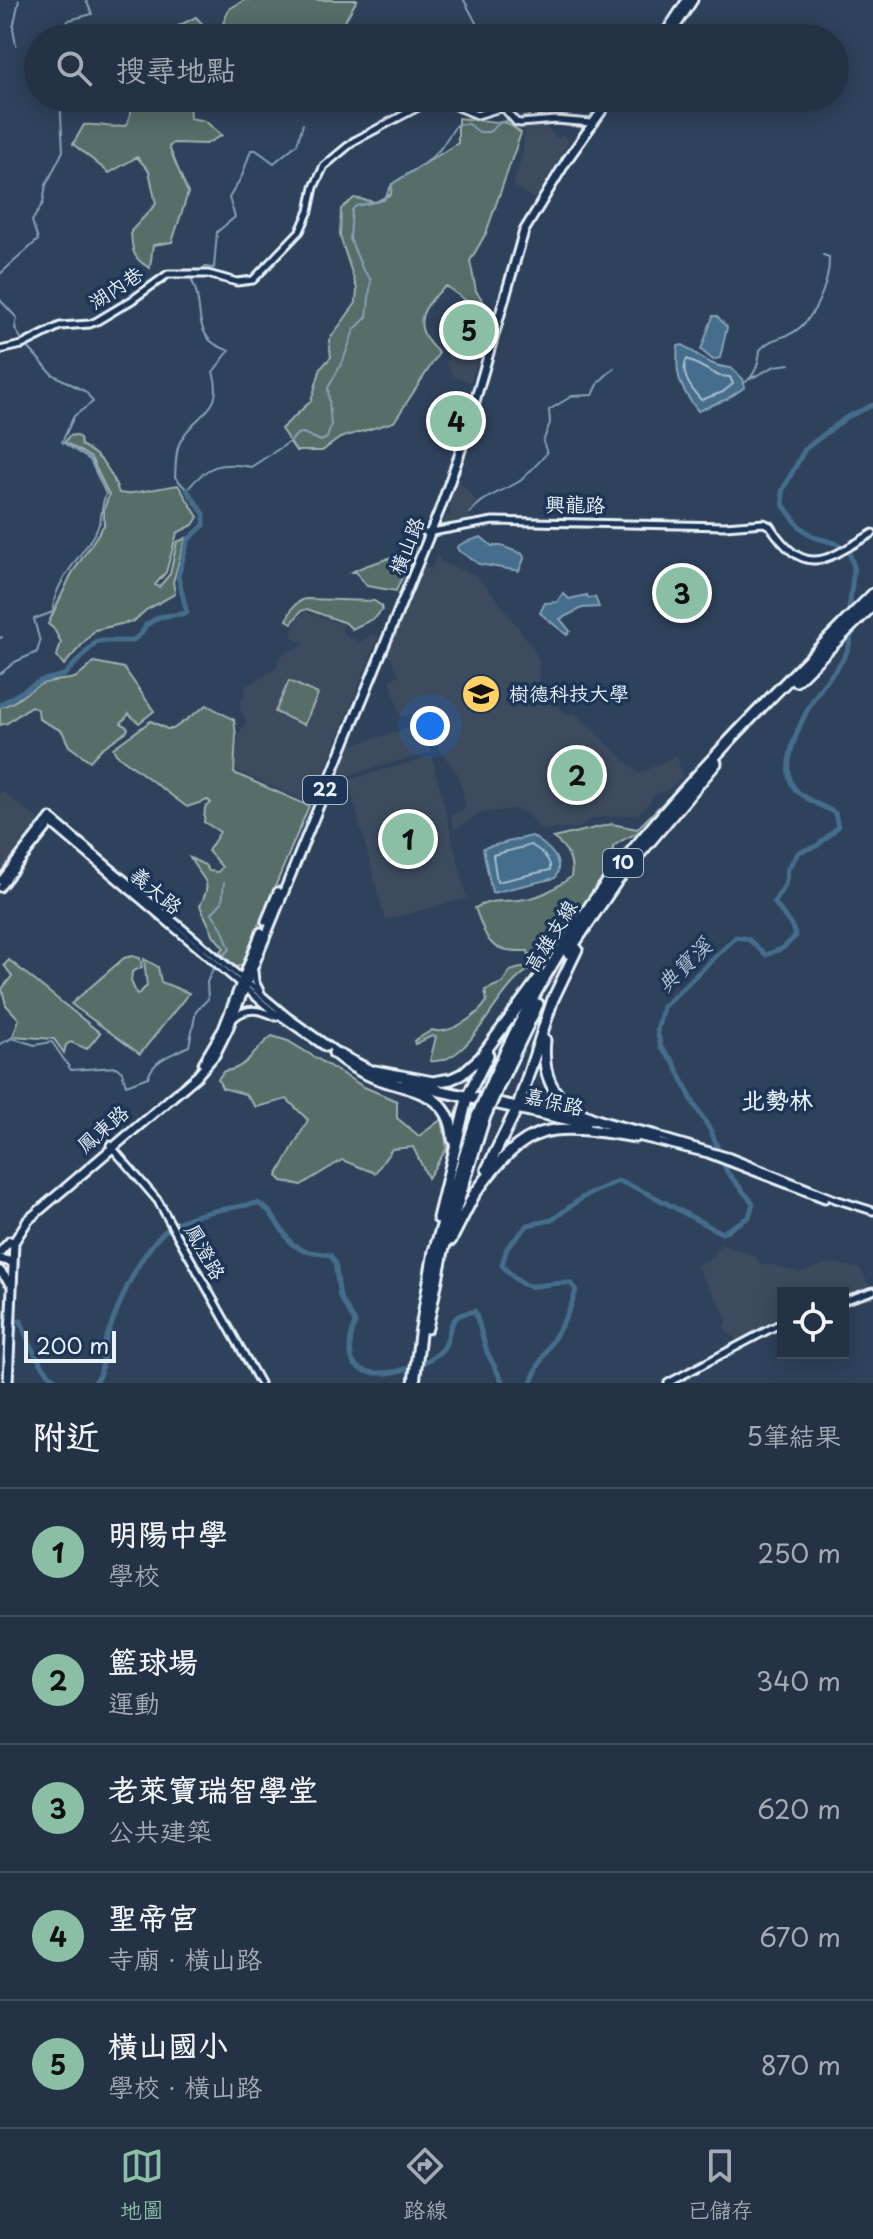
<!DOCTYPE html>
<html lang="zh-TW">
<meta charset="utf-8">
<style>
:root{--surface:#233245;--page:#2b3a4c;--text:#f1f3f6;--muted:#a3aab3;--line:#404d5e;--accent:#8abfa5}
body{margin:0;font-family:"Playpen Sans","LXGW WenKai TC",sans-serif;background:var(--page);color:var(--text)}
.controls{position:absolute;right:24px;bottom:24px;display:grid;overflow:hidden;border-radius:0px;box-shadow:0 4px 20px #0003}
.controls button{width:72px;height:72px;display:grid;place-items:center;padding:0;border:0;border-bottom:2px solid var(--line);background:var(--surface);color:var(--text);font:40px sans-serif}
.scale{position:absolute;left:24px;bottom:20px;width:92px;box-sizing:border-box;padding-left:8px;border:4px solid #e8f1f8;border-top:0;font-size:22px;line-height:28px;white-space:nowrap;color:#e8f1f8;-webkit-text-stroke:6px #1d3557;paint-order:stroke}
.you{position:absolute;left:430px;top:726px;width:28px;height:28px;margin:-20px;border:6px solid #fff;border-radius:50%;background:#1a73e8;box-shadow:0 0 0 12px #1a73e833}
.badge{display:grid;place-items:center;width:52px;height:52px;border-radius:50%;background:var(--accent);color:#111;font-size:26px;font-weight:700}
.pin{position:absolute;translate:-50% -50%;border:4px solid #fff;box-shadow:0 2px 8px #0006}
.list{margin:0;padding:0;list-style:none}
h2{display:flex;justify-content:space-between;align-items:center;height:104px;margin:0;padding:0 32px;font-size:34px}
h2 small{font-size:26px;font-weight:400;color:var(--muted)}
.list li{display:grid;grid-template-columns:52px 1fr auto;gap:24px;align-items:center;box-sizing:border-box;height:128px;padding:0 32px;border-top:2px solid var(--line)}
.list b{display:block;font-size:30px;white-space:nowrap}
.list p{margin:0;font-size:26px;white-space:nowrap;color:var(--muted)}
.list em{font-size:26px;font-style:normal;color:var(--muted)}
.icon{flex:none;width:44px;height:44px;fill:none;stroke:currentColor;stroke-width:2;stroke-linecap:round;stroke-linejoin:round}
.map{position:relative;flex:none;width:873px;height:1383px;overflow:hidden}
.search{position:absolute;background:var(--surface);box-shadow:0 4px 20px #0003;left:24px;right:24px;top:24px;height:88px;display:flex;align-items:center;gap:20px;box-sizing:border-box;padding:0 28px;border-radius:44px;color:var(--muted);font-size:30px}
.sheet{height:744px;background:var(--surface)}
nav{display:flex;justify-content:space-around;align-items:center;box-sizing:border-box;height:112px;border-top:2px solid var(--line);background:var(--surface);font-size:22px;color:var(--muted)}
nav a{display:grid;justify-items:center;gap:4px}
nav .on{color:var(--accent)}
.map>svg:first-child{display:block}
</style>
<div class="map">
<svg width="873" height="1383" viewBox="0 0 873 1383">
<rect width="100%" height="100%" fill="#2f425c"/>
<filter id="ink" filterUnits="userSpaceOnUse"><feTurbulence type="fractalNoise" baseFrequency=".0125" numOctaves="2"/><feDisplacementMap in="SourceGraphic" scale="16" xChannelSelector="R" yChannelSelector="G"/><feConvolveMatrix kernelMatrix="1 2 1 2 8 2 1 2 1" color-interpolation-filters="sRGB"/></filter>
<g filter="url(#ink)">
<path fill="#3c4b5f" d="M543 123 557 139 563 135 569 142 535 199 513 186 523 152 525 126Z
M463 306 489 316 471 382 455 377 446 364 449 355 441 348 461 316Z
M455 476 477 502 469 514 470 520 442 526 444 518 451 513 449 492Z
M437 555 441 562 476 575 497 599 530 644 539 660V680L565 714 575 713 639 774 677 755 682 777 667 790 653 795 648 805 637 814 593 818 580 828 541 830 526 813 516 809 483 812 454 830 451 815 466 808 458 774 439 749 419 714 400 716 390 679 400 675 386 650 420 565 431 569Z
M305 612 344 625 342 630 346 636 361 642 371 634 379 635 311 804 235 770 239 733 246 722 240 708 246 686 275 669 281 655 305 644 294 639 291 633 299 616Z
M424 724 431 752 336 779 348 746Z
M432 756 467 898 385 920 348 780Z
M0 790 44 823 0 876Z
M720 1244 755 1256 762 1266 768 1264 800 1273 830 1263 861 1269 869 1286 843 1294 783 1293V1315L738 1340 726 1332 724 1326 727 1321 723 1310 696 1266 713 1258Z"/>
<path fill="#566d68" stroke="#9fafb0" stroke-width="2" d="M245 0H357L335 38H174L178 26 196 17 210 32 220 31 229 9Z
M135 98H189L190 118 205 121 222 135 206 144 173 143 169 147 188 193 172 242 153 245 150 268C132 259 132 249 131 231L156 204 149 171 137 157 109 173 73 144 84 125C100 123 113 130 127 125Z
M458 118 507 123 521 133 486 233 470 261 476 291 489 309 472 305 446 286C420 308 410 327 439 353L394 422 340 438 322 451H296L281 429 311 401 321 368 331 357 329 340 356 303 357 289 340 236 341 209 354 198 376 202 391 194 392 184 458 143Z
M75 435 80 438 81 445C102 456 112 472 119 493L127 494 178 485 198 517 193 525 177 533 166 572 155 585 159 587 170 574 177 542 186 538 173 582 175 594 146 610 134 621 95 630 64 665 57 656 61 642 54 629 48 624 71 575 104 525V509L109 495 91 458 65 442 69 436Z
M412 541 417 543 396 591 367 586 356 572H352C374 559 396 563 412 541Z
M305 599 374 601 382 606V610L375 618 352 629 346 623 307 609 301 611 292 623 287 620C291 609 294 603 305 599Z
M94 662 124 668 154 711 139 723 129 714 121 723 128 728 127 731 101 749 90 761 69 746 62 731 39 719 38 710 31 706 7 723 0 725V707C18 704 27 688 44 683 72 676 71 686 94 662Z
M289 681 318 694 304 725 275 712Z
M207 705 234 720 236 735 234 773 309 806 242 965 236 967 220 952 224 948 214 936 200 906C214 878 203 882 190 858L205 865 209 871 218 872 222 867 208 851 220 832 204 822 205 808 211 803 208 800 187 807 116 754 113 748 151 721 167 729H173Z
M573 761 598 783 590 792 559 787Z
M683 783C671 797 660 815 645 827 636 836 621 838 613 847L614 862 542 964C497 974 477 1066 430 1061L436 1037 432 1036 415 1044 414 1041 432 1030C449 1036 479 1015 487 1001L485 990 502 983 510 971 527 966 530 959 528 951C487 952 489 943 475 908 497 897 503 903 525 899 542 897 557 887 571 877 574 861 567 847 553 838L612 824 637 829Z
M132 956 140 958 142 967 132 972 131 981 137 995 147 986 144 959 158 967 161 982 189 993 140 1054 71 1004 124 958Z
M9 960 100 1033 87 1049 71 1042 66 1045 64 1053 54 1039 13 1036 19 1019 6 1005 2 989 12 976 4 965Z
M272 1036 288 1041 364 1087 397 1101V1118L419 1136 442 1119 447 1148 428 1178 413 1147 392 1149 375 1173 342 1160 301 1185 282 1181 277 1176 308 1120 287 1099 256 1107 245 1094 222 1088 218 1079 224 1071C247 1070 255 1048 272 1036Z"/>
<path fill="#446d8c" stroke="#86a2b7" stroke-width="2" d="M713 316H717L727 327 720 358 713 360 701 350Z
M683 345C701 357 711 367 731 368L743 379 745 387 727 399 698 411C680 388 675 376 678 346Z
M481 537 492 546H501L523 554 524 559 519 571 479 564 458 550 457 547C462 542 473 540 481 537Z
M563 593 569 599 587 595 588 598 595 597 599 607 582 608 560 619 570 631 567 635 540 613 545 603 557 602Z
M532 836C546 845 566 860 555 878L492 893 483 848Z"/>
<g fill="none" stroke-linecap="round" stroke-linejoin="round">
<path stroke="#a6bccd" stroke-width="2" d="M687 359 719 376 730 377 733 384 723 392 701 400C691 389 679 373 687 359Z
M531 845C540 850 552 860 550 870L497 882 493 855Z"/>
<path stroke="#86a2b7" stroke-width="2" d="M464 0 484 38
M65 38V25L69 20 92 14 86 0
M16 45 13 28 19 0
M303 124 297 144 274 163 256 150H251L242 176 229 198 235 217 217 232 214 268 205 267 194 274 192 281C203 299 194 327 212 342 216 346 224 348 229 351L213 372C225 412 198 410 181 440 175 450 176 465 175 477L187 490C207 465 220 461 251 467L291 441 297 434 303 433 321 441 327 438 331 425 328 388 343 361 354 330 367 317 371 280 362 268 350 239 352 210 356 206 384 200 392 184 428 161 440 149 457 124H468L479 132H489L501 122 529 116 531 104 527 98
M0 274 38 240 32 221 43 203 46 185 63 151 60 98
M0 300 17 318 15 329 23 341
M750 379 775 366 790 364
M744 383C755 376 759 363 760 350 769 340 776 339 788 335 813 325 830 283 829 257L823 255
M470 513C483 496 502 492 520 481 522 480 544 457 547 453L543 442 550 423 549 410 572 396 593 395 599 382 614 368
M0 638 2 637
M0 674 15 662 37 652 40 642 34 619 53 612C52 580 89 551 99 524 103 515 100 508 106 494L90 460 62 442 74 416 93 402 86 392 52 374 27 346
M222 957 230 949 222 928 212 913 222 902 224 883
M0 1044 12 1038 35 1045 52 1042 71 1070 116 1067 122 1072 126 1085 148 1077C154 1059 173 1054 189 1046L196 1011 208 999 207 982 215 965"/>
<path stroke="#446d8c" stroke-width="5" d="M849 610 854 567 849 552 835 543 813 537 799 526 784 506 782 491 805 449 847 417 873 405
M0 705 40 681 64 675 97 641H132L141 634 146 625 159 617 187 613 178 576 188 540 204 525V514L187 490
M0 1323 21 1321C28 1343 40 1369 60 1383
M94 1383C106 1371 101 1352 107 1336 120 1301 144 1238 179 1222 203 1211 232 1208 258 1203L269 1211 291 1243 304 1251 330 1255 335 1262 340 1297 355 1322C351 1336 347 1350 354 1364 372 1383 423 1369 442 1350 450 1342 447 1325 457 1317 462 1313 469 1313 475 1311L487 1352 503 1383
M531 1383C542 1350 569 1323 576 1289L570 1283C533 1281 532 1300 502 1265L507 1248 528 1225 552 1220 583 1197 618 1181C655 1194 687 1216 722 1233L749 1217 753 1203 727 1172 711 1131 694 1104 673 1061 661 1048 657 1030 663 1007 736 937 748 939 766 955 783 948 796 936 791 925 774 902 785 885 788 868 799 852 817 846 838 827 835 813C823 806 800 798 793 786 778 762 806 709 821 688 834 670 850 657 851 634"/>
<g stroke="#e8f1f8" stroke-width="11">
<path id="minor" d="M0 350 22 345 60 326 90 324 97 321 132 300 168 274H208L237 282 253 280 300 231 309 211 314 187 324 166 354 141 424 104H451L477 115 503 107 516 122 520 123 556 120 591 123
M426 533 493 521 725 526 764 523 770 526C806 580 826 560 873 533
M48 821 271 1010 326 1048
M0 881 50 817 287 1016 336 1051 375 1071
M0 888 51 824
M254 971 255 981 260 991
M234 1018C248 1006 261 1010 276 1017
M404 1081 484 1098
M418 1088 588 1126
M494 1100 593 1122
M633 1136 708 1154 825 1199
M658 1136 730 1157 835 1199 873 1211
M110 1145 158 1201 260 1383
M843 1301 873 1291
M668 1383 783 1322"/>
</g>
<g stroke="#e8f1f8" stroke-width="13">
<path id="major" d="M662 38 687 0
M668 38 693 0
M266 921 278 892
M203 1063 223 1029 261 932
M0 1252 10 1241
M0 1259 13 1262
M0 1271 9 1282
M8 1383 14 1242 28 1220 197 1076 215 1055 228 1029 440 509 461 450 524 231 567 160 611 98"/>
</g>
<g stroke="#e8f1f8" stroke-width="15">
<path id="highway" d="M796 681 873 605
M568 953 616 882 716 763
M545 1040C537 1115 601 1122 657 1136
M334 1053C345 1062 357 1071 371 1076 406 1091 451 1089 453 1139
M375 1071 433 1082 451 1079 462 1074 481 1057 540 977
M492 1081C523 1011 565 936 612 876 691 775 783 685 873 594
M500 1083 538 1004
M468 1095 488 1055
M518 1106 553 999 577 949
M487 1169 516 1110
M474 1195C528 1120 548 1123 635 1137
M438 1218 467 1099
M451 1240 475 1193
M427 1328 443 1251 484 1119
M414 1383 420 1334 434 1251 477 1116"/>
</g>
<use href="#minor" stroke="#1d3557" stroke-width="5"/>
<use href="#major" stroke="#1d3557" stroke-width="7"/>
<use href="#highway" stroke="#1d3557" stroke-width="9"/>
<g stroke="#e8f1f8" stroke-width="15" stroke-linecap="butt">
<path id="highway-bridge" d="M477 1116 492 1081
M484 1119 500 1083"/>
</g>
<use href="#highway-bridge" stroke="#1d3557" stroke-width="9"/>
</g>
</g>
<defs>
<g id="university-disc" transform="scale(2)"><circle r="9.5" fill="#ffd166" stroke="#1d3557"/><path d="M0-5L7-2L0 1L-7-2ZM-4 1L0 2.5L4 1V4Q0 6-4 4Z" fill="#111"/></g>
</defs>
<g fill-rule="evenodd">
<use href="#university-disc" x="481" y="694"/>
</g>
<g text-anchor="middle" stroke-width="7" stroke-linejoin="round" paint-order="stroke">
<g fill="#1d3557" stroke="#abb9c8" stroke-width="2">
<rect x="303" y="776" width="44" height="28" rx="6"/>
<rect x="603" y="849" width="40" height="28" rx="6"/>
</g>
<g font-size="18" font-weight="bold" fill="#e8f1f8">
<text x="325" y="796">22</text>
<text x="623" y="869">10</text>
</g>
<g font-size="20" fill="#e8f1f8" stroke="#1d3557">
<text transform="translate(116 288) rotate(-33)" y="7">湖內巷</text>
<text transform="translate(575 505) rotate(1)" y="7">興龍路</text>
<text transform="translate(407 546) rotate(-68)" y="7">橫山路</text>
<text transform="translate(156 891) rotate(40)" y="7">義大路</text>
<text transform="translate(551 936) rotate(-58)" y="7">高雄支線</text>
<text transform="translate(554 1102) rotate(13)" y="7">嘉保路</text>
<text transform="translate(103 1129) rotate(-41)" y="7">鳳東路</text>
<text transform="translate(205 1252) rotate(61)" y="7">鳳澄路</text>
</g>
<g font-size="20" fill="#e8f1f8" stroke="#1d3557" text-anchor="start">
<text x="509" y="701">樹德科技大學</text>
</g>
<g font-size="22" font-style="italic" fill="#afc3d2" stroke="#1d3557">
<text transform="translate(684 965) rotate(-44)" y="8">典寶溪</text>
</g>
<g font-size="24" font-weight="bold" fill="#e8f1f8" stroke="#1d3557">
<text x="777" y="1109">北勢林</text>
</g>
</g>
</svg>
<div class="controls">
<button><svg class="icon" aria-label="locate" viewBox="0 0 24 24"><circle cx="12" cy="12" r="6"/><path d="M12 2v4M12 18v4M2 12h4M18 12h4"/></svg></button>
</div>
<div class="scale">200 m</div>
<div class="you"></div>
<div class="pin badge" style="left:408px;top:839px">1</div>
<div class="pin badge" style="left:577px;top:775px">2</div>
<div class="pin badge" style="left:682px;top:593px">3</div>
<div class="pin badge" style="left:456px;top:421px">4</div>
<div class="pin badge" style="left:469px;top:330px">5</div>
<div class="search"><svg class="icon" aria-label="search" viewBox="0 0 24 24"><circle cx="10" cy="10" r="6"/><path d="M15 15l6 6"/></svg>搜尋地點</div>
</div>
<section class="sheet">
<h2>附近<small>5筆結果</small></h2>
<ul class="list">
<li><span class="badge">1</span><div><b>明陽中學</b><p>學校</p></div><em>250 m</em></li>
<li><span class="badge">2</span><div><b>籃球場</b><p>運動</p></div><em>340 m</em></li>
<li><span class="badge">3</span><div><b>老萊寶瑞智學堂</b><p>公共建築</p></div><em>620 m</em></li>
<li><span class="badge">4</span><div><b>聖帝宮</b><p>寺廟 · 橫山路</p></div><em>670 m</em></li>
<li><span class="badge">5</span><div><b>橫山國小</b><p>學校 · 橫山路</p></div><em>870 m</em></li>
</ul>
</section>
<nav>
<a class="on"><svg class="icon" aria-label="map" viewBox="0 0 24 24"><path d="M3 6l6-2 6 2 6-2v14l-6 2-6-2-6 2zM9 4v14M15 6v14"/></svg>地圖</a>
<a><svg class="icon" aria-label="directions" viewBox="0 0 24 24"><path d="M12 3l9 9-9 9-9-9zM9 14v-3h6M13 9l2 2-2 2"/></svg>路線</a>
<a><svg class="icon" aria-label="saved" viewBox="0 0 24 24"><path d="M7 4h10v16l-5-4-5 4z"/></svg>已儲存</a>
</nav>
